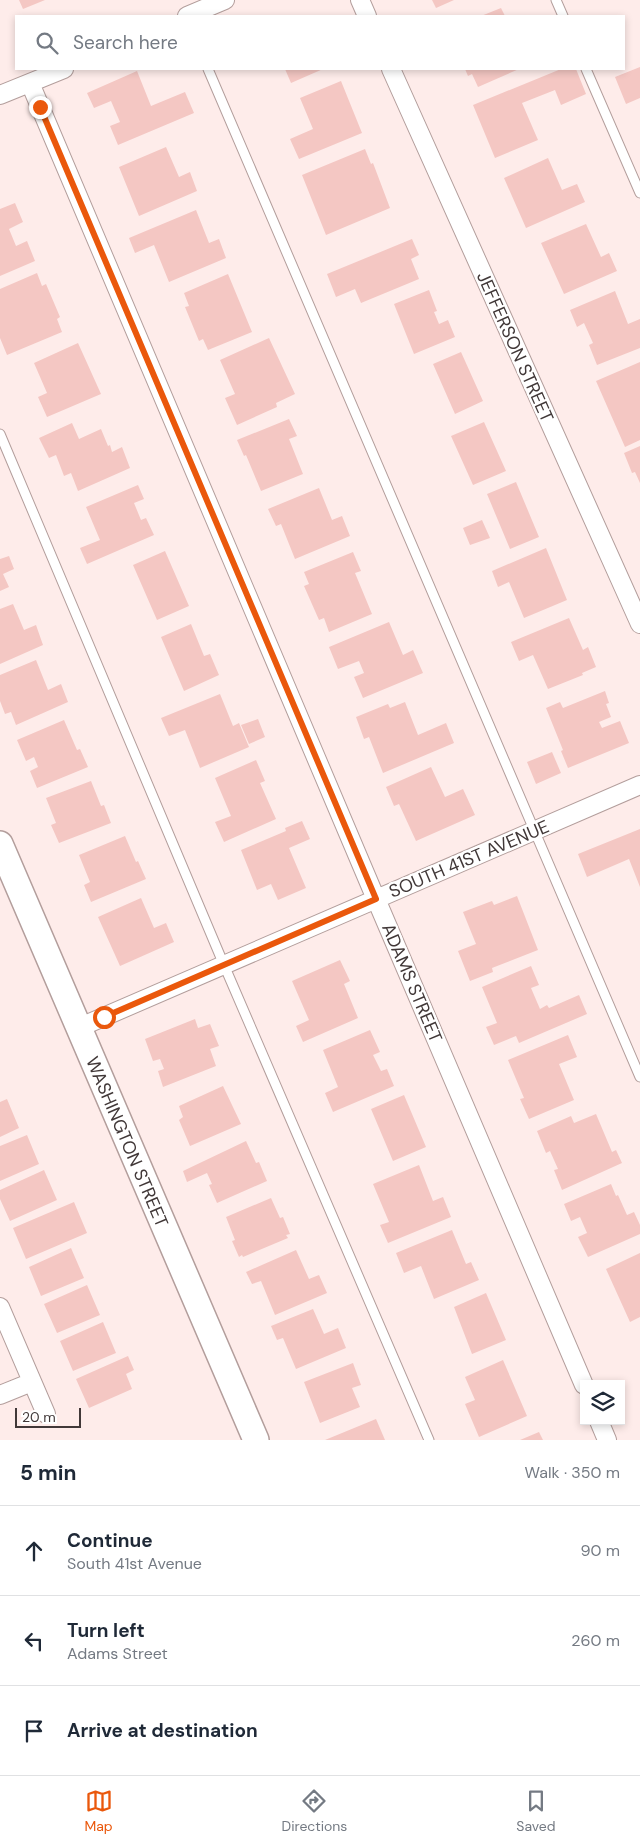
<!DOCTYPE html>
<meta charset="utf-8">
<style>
:root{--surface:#fff;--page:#f2f2f3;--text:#1f2937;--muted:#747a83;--line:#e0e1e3;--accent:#ea580c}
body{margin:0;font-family:"DM Sans",sans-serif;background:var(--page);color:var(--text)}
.controls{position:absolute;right:15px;bottom:15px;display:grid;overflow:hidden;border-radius:0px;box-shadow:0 2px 8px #0003}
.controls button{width:45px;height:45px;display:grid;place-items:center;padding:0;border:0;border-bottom:1px solid var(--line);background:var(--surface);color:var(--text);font:25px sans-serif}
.scale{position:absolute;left:15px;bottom:12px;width:66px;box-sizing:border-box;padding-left:5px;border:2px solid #413838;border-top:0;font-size:14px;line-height:18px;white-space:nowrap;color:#413838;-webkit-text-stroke:4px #fff;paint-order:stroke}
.stop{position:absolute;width:15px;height:15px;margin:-11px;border:4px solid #ea580c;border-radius:50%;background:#fff}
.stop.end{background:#ea580c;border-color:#fff;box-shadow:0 1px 5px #0008}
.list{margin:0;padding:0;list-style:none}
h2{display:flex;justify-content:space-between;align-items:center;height:65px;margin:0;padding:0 20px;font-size:21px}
h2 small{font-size:16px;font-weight:400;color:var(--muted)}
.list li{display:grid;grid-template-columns:32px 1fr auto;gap:15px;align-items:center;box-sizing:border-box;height:90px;padding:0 20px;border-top:1px solid var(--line)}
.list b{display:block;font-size:19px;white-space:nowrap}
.list p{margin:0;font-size:16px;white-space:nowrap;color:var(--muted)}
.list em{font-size:16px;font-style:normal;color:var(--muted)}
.icon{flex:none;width:28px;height:28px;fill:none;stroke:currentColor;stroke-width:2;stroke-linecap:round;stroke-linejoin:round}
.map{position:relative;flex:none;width:640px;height:1440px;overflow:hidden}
.search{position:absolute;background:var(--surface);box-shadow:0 2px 8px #0003;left:15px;right:15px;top:15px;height:55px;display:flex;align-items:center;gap:12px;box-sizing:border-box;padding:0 18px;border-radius:0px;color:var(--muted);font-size:19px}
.sheet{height:335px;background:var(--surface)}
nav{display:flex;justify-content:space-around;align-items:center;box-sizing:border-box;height:70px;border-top:1px solid var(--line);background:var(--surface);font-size:14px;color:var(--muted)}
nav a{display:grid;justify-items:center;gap:2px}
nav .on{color:var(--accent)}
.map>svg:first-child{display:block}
</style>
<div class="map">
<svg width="640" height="1440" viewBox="0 0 640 1440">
<rect width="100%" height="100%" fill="#feecea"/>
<path fill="#f4c7c3" d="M19 0H45L23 9Z
M432 0H454L436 8Z
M501 8 505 16H481Z
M640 67V98L626 104 615 77Z
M285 69H323L291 83Z
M465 69H519L478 87 472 74 468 76Z
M561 69H576L586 94 561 105 555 90 522 103 538 140 495 158 473 105Z
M137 71 151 106 185 92 194 113 118 145 110 126 120 122 111 101 94 108 87 93Z
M341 81 362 133 299 159 290 139 313 129 300 98Z
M166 147 179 177 190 172 197 191 139 216 119 167Z
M365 149 371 164 373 163 390 208 326 235 302 175Z
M548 158 562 190 577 184 585 202 526 228 504 178Z
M15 203 23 222 9 229 16 246 27 241 35 261 0 276V209Z
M196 210 209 243 219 239 226 258 169 282 154 245 135 253 129 238Z
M586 224 601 257 609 253 617 271 564 294 541 243Z
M412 239 419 255 411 259 419 279 361 303 355 289 336 297 327 274Z
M37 273 42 286 46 284 60 317 57 319 62 332 7 355 0 338V289Z
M228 274 252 332 208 350 203 339 199 341 185 307 189 306 184 293Z
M429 290 437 311 434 312 439 324 448 320 455 337 414 354 394 304Z
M615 291 628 324 640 319V348L597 365 589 345 593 343 584 323 577 327 570 310Z
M269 338 295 394 276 403 277 407 237 425 225 398 235 394 220 360Z
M78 343 101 394 47 417 38 397 47 393 34 363Z
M461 352 483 401 455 414 433 364Z
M640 362V440L625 447 596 381Z
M289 419 297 436 289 439 303 474 261 491 246 455 244 456 237 440Z
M484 422 506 471 473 485 451 436Z
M72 423 79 439 101 429 108 446 110 445 112 452 122 447 130 468 78 491 71 473 64 476 56 455 49 458 39 438Z
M640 446V483L635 472 632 473 624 453Z
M516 482 539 537 510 549 487 494Z
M138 485 144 499 134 503 141 520 146 518 154 535 87 564 80 548 100 540 86 507Z
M319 488 332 520 342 516 350 536 295 559 281 524 276 526 268 509Z
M482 520 490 538 470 545 463 528Z
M546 548 567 600 524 618 509 582 498 587 492 571Z
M165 551 189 606 157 620 133 565Z
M353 552 361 571 355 573 372 614 329 632 324 618 319 620 304 586 309 584 304 572Z
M9 556 14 569 3 574 9 587 0 591V559Z
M13 604 24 630 36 625 43 645 0 664V609Z
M569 618 583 650 588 647 596 667 582 673 583 675 548 689 533 655 519 661 511 642Z
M389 622 403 655 413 650 423 673 363 698 354 677 364 673 359 661 338 669 329 647Z
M191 624 204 656 210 654 219 675 184 691 161 637Z
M36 660 48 690 61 684 68 702 16 725 11 712 5 714 0 701V675Z
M605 691 609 703 606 704 611 717 599 722 602 728 620 721 629 743 568 768 561 751 563 750 546 708 560 702 563 708Z
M220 694 233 726 239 723 249 747 200 768 185 730 169 736 161 718Z
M405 702 418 735 446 723 454 743 383 773 369 737 364 739 356 717 388 704 390 708Z
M258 719 265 737 249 744 241 725Z
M64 720 77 750 80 749 88 767 37 788 30 771 38 767 34 757 26 761 17 740Z
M552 752 561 773 536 784 527 762Z
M256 760 265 781 260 783 276 819 224 842 215 822 231 816 215 778Z
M431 767 445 797 463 789 475 815 416 841 399 804 394 806 386 787Z
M91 781 101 806 104 805 111 823 59 843 51 825 56 823 46 798Z
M302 821 310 839 289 848 306 888 278 900 271 884 257 890 241 850 286 831 285 828Z
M640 829V887L629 859 587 877 578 854Z
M125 836 136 862 138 861 146 879 91 902 84 885 90 882 79 855Z
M517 896 538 950 492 968 493 972 470 981 458 951 476 944 463 912 492 901 494 905Z
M141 898 154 928 166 923 174 942 120 966 98 917Z
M340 960 350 981 344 984 358 1018 303 1042 296 1026 309 1020 292 981Z
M531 966 539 985 531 988 540 1009 547 1005 549 1008 579 995 587 1014 519 1043 516 1036 494 1045 486 1027 497 1023 482 987Z
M195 1019 198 1028 210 1024 219 1046 210 1049 216 1066 163 1087 158 1071 164 1069 160 1059 153 1061 145 1039Z
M370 1030 380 1052 373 1055 381 1071 387 1069 394 1086 333 1112 325 1093 338 1087 323 1050Z
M568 1035 577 1057 559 1064 574 1100 529 1119 520 1099 524 1098 508 1060Z
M223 1086 241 1124 190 1146 179 1120 183 1117 179 1106Z
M404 1095 426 1147 393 1161 371 1109Z
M7 1099 19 1128 0 1137V1102Z
M596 1114 612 1152 616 1150 622 1163 562 1190 554 1170 558 1169 550 1151 546 1153 537 1131 571 1116 574 1123Z
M27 1135 39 1164 0 1181V1146Z
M246 1141 256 1163 259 1162 267 1181 217 1203 209 1185 212 1184 207 1173 187 1182 183 1171Z
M419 1165 433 1201 443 1197 451 1217 388 1243 380 1225 389 1222 373 1184Z
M44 1170 57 1200 10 1221 0 1199V1190Z
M611 1184 616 1196 618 1195 627 1215 634 1212 640 1225V1234L588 1257 578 1237 587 1233 580 1217 571 1221 564 1204Z
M271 1198 280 1218 283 1217 290 1234 286 1235 288 1238 243 1257 242 1255 239 1257 232 1241 235 1240 226 1217Z
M74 1202 87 1233 26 1259 13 1228Z
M452 1230 466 1264 471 1262 479 1280 434 1299 421 1266 404 1273 396 1253Z
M71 1248 84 1278 41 1296 29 1267Z
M296 1250 309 1279 319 1275 327 1293 275 1315 261 1281 252 1284 246 1272Z
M640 1253V1317L630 1322 606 1269Z
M87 1285 100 1315 57 1333 44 1304Z
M486 1293 506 1340 472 1354 454 1307Z
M313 1309 324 1334 338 1328 346 1348 296 1369 283 1338 277 1340 271 1326Z
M103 1322 116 1353 73 1371 60 1341Z
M128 1356 134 1370 126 1374 132 1389 89 1408 76 1379Z
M503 1360 527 1416 479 1437 465 1404 475 1400 465 1377Z
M353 1363 361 1385 352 1388 360 1407 320 1423 304 1382Z
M376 1419 385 1440H325Z
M539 1432 543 1440H520Z"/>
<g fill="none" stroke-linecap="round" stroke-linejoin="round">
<g stroke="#b39e9c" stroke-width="11">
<path id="lane" d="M556 0 563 16
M208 69 640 1077
M586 69 640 193
M0 434 224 965 429 1440"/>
</g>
<g stroke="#b39e9c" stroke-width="20">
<path id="street" d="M360 0 367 16
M187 16 225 0
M391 69 640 624
M30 83 376 899 584 1385
M0 95 64 69
M78 1028 640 785
M0 1307 46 1414
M0 1395 32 1382
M599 1421 607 1440"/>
</g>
<g stroke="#b39e9c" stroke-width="28">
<path id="secondary" d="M0 844 256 1440"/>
</g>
<use href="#lane" stroke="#fff" stroke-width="9"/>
<use href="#street" stroke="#fff" stroke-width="18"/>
<use href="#secondary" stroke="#fff" stroke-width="25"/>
</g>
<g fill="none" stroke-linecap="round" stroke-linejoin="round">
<path stroke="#ea580c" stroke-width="6" d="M40 107 376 899 104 1017"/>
</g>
<g text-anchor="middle" stroke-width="4.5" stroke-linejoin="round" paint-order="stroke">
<g font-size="18" fill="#413838" stroke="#fff">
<text transform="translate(515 347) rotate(66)" y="6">JEFFERSON STREET</text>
<text transform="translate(469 859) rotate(-23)" y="6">SOUTH 41ST AVENUE</text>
<text transform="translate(412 983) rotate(67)" y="6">ADAMS STREET</text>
<text transform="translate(127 1142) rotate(67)" y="6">WASHINGTON STREET</text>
</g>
</g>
</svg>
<div class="controls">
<button><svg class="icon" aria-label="layers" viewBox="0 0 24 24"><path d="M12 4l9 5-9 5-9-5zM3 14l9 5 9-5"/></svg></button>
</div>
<div class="scale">20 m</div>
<div class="stop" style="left:104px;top:1017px"></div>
<div class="stop end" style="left:40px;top:107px"></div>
<div class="search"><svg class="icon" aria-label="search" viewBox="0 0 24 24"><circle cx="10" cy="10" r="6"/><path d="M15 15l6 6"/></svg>Search here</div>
</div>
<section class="sheet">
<h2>5 min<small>Walk · 350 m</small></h2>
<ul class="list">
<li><svg class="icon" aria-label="ahead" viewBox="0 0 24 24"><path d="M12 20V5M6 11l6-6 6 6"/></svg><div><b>Continue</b><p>South 41st Avenue</p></div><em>90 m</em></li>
<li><svg class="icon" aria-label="left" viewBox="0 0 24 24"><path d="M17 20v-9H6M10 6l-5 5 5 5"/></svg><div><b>Turn left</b><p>Adams Street</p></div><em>260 m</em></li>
<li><svg class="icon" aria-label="arrive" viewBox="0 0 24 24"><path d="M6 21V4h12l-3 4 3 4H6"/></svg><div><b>Arrive at destination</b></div></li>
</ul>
</section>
<nav>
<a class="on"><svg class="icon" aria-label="map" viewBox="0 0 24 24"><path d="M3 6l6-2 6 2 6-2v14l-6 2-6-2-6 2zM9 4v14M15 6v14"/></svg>Map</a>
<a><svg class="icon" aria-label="directions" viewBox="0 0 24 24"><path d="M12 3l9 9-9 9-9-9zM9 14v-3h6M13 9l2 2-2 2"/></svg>Directions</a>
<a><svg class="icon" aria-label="saved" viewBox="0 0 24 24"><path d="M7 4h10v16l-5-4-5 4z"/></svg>Saved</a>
</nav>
